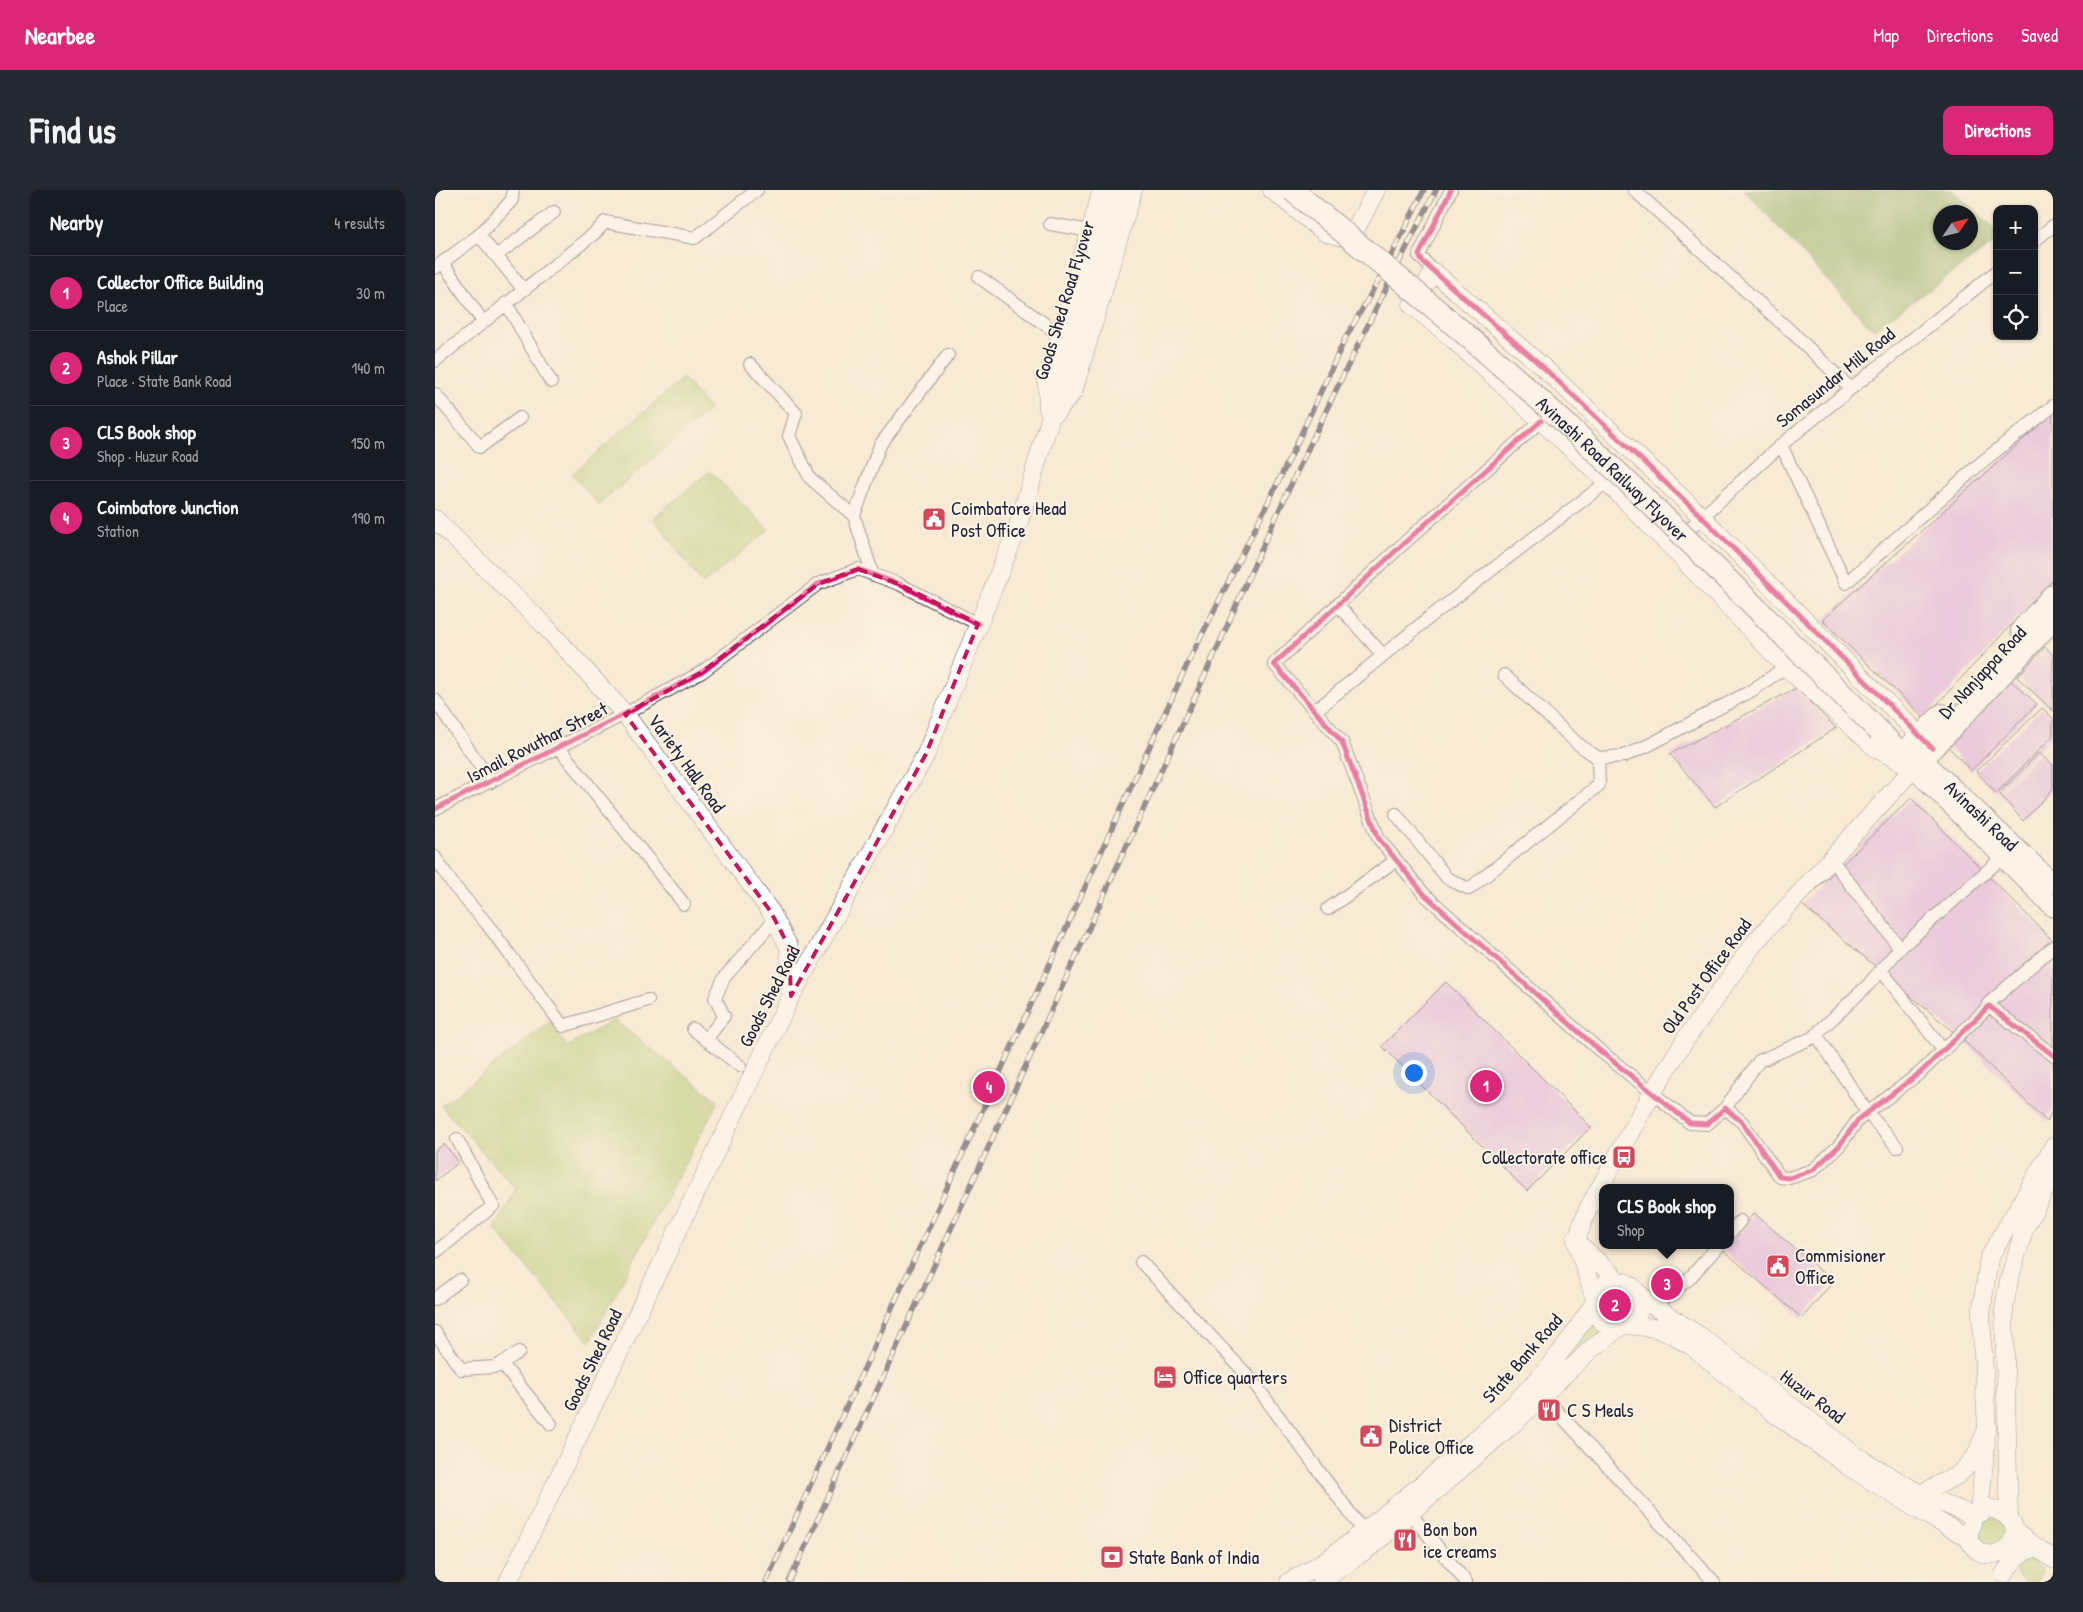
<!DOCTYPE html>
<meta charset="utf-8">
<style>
:root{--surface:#171b24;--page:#242831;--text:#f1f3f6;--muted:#9ea1a6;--line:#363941;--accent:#db2777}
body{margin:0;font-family:"Patrick Hand",sans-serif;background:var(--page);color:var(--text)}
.controls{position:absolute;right:15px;top:15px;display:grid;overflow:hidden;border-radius:10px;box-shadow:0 1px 4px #0004}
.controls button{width:45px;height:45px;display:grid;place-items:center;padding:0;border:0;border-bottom:1px solid var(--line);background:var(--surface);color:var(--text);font:25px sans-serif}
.compass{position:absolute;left:1498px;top:15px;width:45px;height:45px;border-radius:50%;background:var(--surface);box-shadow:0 1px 4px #0004;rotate:55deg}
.you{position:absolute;left:978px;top:882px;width:18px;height:18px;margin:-12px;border:4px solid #fff;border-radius:50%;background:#1a73e8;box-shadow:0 0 0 8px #1a73e833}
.badge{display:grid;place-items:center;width:32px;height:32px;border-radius:50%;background:var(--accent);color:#fff;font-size:16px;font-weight:700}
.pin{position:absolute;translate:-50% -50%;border:2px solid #fff;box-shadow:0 1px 5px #0006}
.popup{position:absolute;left:1164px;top:994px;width:135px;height:65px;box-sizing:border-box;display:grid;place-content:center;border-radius:10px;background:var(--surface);filter:drop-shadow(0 1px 4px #0005);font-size:16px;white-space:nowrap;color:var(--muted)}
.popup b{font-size:19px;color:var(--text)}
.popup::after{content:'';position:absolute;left:50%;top:100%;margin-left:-10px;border:10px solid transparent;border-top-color:var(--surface)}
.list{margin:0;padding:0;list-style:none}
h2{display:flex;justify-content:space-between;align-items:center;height:65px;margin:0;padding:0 20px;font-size:21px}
h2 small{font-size:16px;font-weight:400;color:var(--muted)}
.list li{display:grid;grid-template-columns:32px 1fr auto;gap:15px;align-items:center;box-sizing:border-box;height:75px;padding:0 20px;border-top:1px solid var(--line)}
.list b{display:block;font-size:19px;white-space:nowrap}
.list p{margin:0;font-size:16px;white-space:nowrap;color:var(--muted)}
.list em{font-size:16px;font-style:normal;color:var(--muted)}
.icon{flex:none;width:28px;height:28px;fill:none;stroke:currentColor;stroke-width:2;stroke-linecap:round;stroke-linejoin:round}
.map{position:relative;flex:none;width:1618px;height:1392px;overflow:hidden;border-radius:10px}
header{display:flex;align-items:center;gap:30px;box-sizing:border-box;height:70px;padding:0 25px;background:var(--accent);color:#fff}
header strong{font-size:24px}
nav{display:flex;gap:28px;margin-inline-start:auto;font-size:18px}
.intro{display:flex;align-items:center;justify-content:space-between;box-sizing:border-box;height:120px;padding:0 30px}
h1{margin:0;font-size:35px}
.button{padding:12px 22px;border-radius:10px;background:var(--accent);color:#fff;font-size:18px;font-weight:700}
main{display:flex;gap:30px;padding:0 30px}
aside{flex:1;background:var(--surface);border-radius:10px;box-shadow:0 1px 4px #0004}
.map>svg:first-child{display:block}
</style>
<header>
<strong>Nearbee</strong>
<nav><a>Map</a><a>Directions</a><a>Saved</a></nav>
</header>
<div class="intro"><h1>Find us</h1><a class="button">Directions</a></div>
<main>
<aside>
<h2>Nearby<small>4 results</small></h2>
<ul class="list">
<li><span class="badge">1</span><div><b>Collector Office Building</b><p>Place</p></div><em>30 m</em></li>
<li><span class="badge">2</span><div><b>Ashok Pillar</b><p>Place · State Bank Road</p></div><em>140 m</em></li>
<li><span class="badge">3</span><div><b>CLS Book shop</b><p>Shop · Huzur Road</p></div><em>150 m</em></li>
<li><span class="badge">4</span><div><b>Coimbatore Junction</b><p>Station</p></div><em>190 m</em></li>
</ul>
</aside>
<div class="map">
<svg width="1618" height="1392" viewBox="0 0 1618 1392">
<rect width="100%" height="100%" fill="#fcf5e5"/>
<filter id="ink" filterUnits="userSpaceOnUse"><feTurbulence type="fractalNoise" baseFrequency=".02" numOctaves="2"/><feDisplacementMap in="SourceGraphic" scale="10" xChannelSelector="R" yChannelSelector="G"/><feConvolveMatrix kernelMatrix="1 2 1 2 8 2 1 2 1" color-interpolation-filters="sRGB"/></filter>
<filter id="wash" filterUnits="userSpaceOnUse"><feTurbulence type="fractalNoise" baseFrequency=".0096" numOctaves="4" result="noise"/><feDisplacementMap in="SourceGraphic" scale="20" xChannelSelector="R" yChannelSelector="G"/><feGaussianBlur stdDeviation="1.12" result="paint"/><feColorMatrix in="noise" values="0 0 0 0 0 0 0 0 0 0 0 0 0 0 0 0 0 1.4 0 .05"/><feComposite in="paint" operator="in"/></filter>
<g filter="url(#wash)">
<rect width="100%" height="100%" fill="#f8ead3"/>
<path fill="#afc96f" stroke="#687655" d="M248 188 275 219 164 315 137 284Z
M275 281 334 340 268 394 218 328Z
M179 830 283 911 155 1152 60 1039 81 999 6 916 115 832 132 857Z
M1159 1128 1172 1139 1137 1165Z
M1556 1328 1562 1329 1572 1336 1570 1354 1548 1356 1542 1346 1545 1334Z
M1592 1368 1595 1369 1608 1381 1601 1392H1589L1580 1382Z"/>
<path fill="#8bad62" stroke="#56684e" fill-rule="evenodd" d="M1309 0H1517L1562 40V51L1438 140ZM1506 22H1536V52H1506Z"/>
<g id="blocks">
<path fill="#d9a5e4" d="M1618 223V390L1489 528 1387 430Z
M1610 457 1618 465V521L1582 487Z
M1574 489 1602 514 1536 581 1511 554Z
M1361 498 1401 538 1280 617 1235 564Z
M1607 518 1618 528V546L1561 603 1541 581Z
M1604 563 1618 575V599L1588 631 1564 603Z
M1476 608 1618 751V918L1612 932 1527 849 1366 714Z
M1011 792 1156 937 1092 1001 947 856Z
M9 954 24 972 0 991V961Z
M1319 1023 1398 1092 1367 1128 1288 1060 1292 1055H1296V1051Z"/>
</g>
</g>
<g filter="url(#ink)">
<use href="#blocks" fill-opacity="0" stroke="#424052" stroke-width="1"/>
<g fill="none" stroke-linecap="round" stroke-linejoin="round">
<g stroke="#424052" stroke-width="14">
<path id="street" d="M1199 0 1362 147 1415 198
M615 34 655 41
M44 45 88 99
M1599 51 1618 36
M61 66 119 22
M8 73 48 132
M0 78 44 45 77 10 78 0
M999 82 984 65 1016 0
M544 87 625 145
M71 113 116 192
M0 171 161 42 170 32 260 48 322 0
M315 174 361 223 354 246 375 288 419 326 438 385
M0 204 45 257 85 228
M1106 231 967 355 839 474 907 552 944 649 989 704 1164 860 1255 933 1272 934 1290 918 1307 932 1345 987 1354 988 1378 980 1404 956 1423 930 1486 882 1554 816 1618 865
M1346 255 1411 393 1547 272 1618 216
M419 326 445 255 513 165
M1244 348 1346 255 1562 81
M903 415 948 465
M1069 485 1143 554 1163 568 1189 566 1214 555 1316 501 1351 477
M0 510 56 592
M880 521 995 427 1172 292
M124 558 249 714
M0 619 190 524 267 482 383 394 423 379 464 394 543 434
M961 624 1012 688 1034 699 1164 595 1163 568
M0 667 19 696 52 734 128 836 213 810
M1396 669 1465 758
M893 719 961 670
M1446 780 1509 861
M1553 814 1618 757
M258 839 305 876
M1381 844 1432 922 1462 957
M271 850 289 826 280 808 289 788 340 729
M1290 918 1324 871 1377 848 1433 795 1465 758 1569 666
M1296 1042 1305 1031
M2 1061 58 1016 22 949
M706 1072 816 1189 929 1342
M0 1109 25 1090
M1218 1116 1253 1090 1284 1055
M0 1142 26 1179 61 1177 84 1162
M67 1174 116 1234
M1108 1206 1279 1392
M975 1323 1031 1392"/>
</g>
<g stroke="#424052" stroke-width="19">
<path id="secondary" d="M837 0 889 42 912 48 919 42 941 0
M613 219 612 190 667 0
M620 223 638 202 698 0
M0 329 110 436 190 524 336 722 354 757 356 806
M1144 1054 1183 1091
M1159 1114a23 23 0 1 1 46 0a23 23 0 1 1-46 0Z
M1202 1102 1218 1116 1265 1146 1421 1266 1485 1304 1539 1326
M1159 1107 1141 1050 1153 1019 1217 903 1250 850 1321 751 1479 578 1442 559 1351 477 1235 356 1172 292 1019 150 977 115 999 82 1108 177 1266 326 1493 554
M1192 1135 1220 1138 1240 1146 1259 1158 1336 1221 1413 1276 1485 1321 1533 1348
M1485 1304 1523 1285 1541 1266 1552 1239 1546 1125 1554 1068 1618 957
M1555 1318C1613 1336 1553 1392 1533 1348L1539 1326Z
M1544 1322 1551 1253
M1574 1329 1569 1119 1574 1090 1590 1037 1618 985
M1580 1342 1618 1369
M1569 1384C1579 1369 1585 1360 1603 1358
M73 1392 356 806 491 564 581 342 684 0
M854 1392C895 1371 930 1341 965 1312 1019 1268 1077 1222 1121 1168 1135 1151 1146 1133 1158 1115
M886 1392 938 1355 1078 1234 1155 1160 1185 1137"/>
</g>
<g stroke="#424052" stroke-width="21">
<g id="primary">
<path id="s1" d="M1487 569 1618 693"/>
<path d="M1479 578 1618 717"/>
</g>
</g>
<g stroke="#424052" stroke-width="24">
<path id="highway" d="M1587 440 1618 406
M1444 541 1479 578 1618 429
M1476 556 1507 525"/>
</g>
<use href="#street" stroke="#fff" stroke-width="12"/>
<use href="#secondary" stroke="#fff" stroke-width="18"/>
<use href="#primary" stroke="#fff" stroke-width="19"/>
<use href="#highway" stroke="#fff" stroke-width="22"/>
<g stroke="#22223b" stroke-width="5.5">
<path id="rail" d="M331 1392 752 475 856 266 910 149 946 86 989 0
M354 1392 786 450C852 297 925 148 1001 0"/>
</g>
<use href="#rail" stroke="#fcf5e5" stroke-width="4" stroke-dasharray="11" stroke-linecap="butt"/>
<g stroke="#424052" stroke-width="24" stroke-linecap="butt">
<g id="highway-bridge">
<path id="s2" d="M857 0C942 70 1027 139 1108 213 1224 318 1333 431 1444 541"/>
</g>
</g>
<use href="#highway-bridge" stroke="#fff" stroke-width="22"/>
<g stroke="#fcf5e5" stroke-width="8">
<path id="cycleway" d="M1016 0 984 65 987 71 1108 177 1266 326 1497 558
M1106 231 967 355 839 474 907 552 944 649 989 704 1164 860 1255 933 1272 934 1290 918 1307 932 1345 987 1354 988 1378 980 1404 956 1423 930 1486 882 1554 816 1618 865
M0 619 190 524 267 482 383 394 423 379 464 394 543 434"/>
</g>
<use href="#cycleway" stroke="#d6006c" stroke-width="5"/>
</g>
</g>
<path d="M0 0H1618V1392H0ZM423 379 464 394 543 434 491 564 356 806 354 757 336 722 190 524 267 482 383 394Z" fill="#f8ead3" fill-opacity=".55" fill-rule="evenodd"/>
<path fill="none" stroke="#c2185b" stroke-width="4" stroke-dasharray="10 6" stroke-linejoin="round" d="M423 379 464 394 543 434 491 564 356 806 354 757 336 722 190 524 267 482 383 394Z"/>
<defs>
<g id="civic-square" transform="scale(1.25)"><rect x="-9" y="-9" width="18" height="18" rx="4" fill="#d1495b" stroke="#fcf5e5"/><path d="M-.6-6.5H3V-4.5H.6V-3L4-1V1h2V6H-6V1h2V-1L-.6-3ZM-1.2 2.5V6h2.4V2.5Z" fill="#fff"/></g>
<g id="bus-square" transform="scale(1.25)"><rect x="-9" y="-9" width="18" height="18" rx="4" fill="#d1495b" stroke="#fcf5e5"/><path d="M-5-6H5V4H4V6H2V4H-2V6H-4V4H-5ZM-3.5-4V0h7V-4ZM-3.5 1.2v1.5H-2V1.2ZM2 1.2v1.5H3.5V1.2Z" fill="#fff"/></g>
<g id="hotel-square" transform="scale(1.25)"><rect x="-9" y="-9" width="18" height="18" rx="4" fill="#d1495b" stroke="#fcf5e5"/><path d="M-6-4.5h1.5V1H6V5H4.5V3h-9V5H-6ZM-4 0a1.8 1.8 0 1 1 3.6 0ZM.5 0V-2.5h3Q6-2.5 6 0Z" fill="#fff"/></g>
<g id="restaurant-square" transform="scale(1.25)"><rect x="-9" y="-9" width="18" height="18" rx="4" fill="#d1495b" stroke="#fcf5e5"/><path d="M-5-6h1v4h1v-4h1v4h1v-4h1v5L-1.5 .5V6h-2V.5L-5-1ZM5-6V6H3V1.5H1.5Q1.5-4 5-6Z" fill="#fff"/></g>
<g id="bank-square" transform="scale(1.25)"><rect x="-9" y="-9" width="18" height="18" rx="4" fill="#d1495b" stroke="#fcf5e5"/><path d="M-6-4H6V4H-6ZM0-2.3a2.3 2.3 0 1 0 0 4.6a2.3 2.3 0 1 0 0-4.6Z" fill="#fff"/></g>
</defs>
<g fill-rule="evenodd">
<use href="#civic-square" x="499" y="329"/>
<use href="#bus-square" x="1189" y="967"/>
<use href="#civic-square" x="1343" y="1076"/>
<use href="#hotel-square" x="730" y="1187"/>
<use href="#restaurant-square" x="1114" y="1220"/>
<use href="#civic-square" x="936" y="1246"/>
<use href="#restaurant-square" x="970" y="1350"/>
<use href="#bank-square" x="677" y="1367"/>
</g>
<g text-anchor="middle" stroke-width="4" stroke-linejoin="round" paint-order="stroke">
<g font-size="19" fill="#22223b" stroke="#fcf5e5">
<text transform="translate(629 110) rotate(-73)" y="7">Goods Shed Road Flyover</text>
<text transform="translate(1400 187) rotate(-39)" y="7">Somasundar Mill Road</text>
<text dy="7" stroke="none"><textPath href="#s2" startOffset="425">Avinashi Road Railway Flyover</textPath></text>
<text transform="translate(1547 482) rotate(-47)" y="7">Dr Nanjappa Road</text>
<text transform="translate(102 552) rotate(-27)" y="7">Ismail Rovuthar Street</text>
<text transform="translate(252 573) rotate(54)" y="7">Variety Hall Road</text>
<text dy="7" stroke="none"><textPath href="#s1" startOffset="82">Avinashi Road</textPath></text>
<text transform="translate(1271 786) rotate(-54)" y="7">Old Post Office Road</text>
<text transform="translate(334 806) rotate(-63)" y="7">Goods Shed Road</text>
<text transform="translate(1087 1168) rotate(-49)" y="7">State Bank Road</text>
<text transform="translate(157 1170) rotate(-64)" y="7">Goods Shed Road</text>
<text transform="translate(1378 1206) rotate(37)" y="7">Huzur Road</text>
</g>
<g font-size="19" fill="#22223b" stroke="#fcf5e5" text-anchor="start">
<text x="516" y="325">Coimbatore Head<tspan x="516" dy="22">Post Office</tspan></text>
<text x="1172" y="974" text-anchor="end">Collectorate office</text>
<text x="1360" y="1072">Commisioner<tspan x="1360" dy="22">Office</tspan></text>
<text x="748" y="1194">Office quarters</text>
<text x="1132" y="1227">C S Meals</text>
<text x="954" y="1242">District<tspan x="954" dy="22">Police Office</tspan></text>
<text x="988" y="1346">Bon bon<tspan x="988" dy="22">ice creams</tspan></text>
<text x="694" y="1374">State Bank of India</text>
</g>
</g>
</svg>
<div class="controls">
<button>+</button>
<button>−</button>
<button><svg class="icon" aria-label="locate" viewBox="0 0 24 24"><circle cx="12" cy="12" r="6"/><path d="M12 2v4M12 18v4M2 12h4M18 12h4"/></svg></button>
</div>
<svg class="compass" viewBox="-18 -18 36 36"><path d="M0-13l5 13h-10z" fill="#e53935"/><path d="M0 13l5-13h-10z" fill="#9ea1a6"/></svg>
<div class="you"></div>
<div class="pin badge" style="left:1051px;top:896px">1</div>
<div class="pin badge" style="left:1180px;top:1115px">2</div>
<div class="pin badge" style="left:1232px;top:1094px">3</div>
<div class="popup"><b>CLS Book shop</b>Shop</div>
<div class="pin badge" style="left:554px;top:897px">4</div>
</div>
</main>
